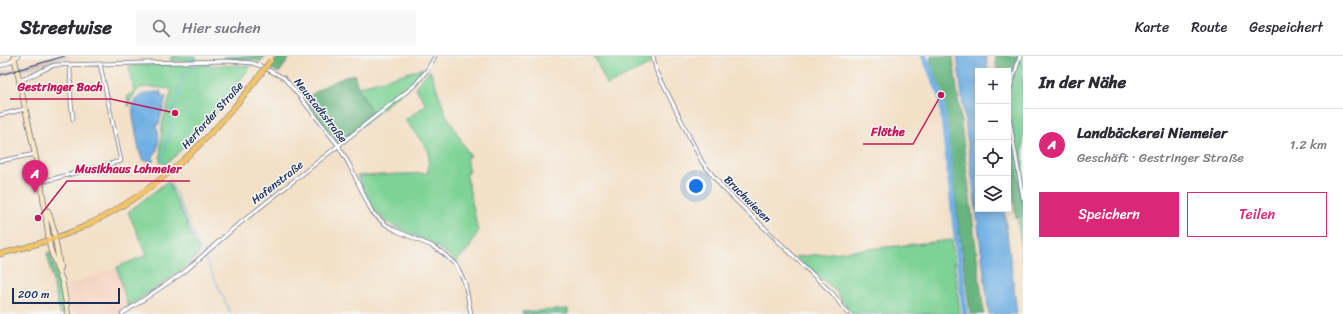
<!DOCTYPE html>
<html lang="de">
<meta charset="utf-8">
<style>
:root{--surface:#fff;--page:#f7f7f7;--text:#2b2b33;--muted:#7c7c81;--line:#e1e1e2;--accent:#db2777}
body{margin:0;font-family:Sriracha,sans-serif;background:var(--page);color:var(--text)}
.controls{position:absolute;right:12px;top:12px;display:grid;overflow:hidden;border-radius:0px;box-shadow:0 2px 10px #0003}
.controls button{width:36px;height:36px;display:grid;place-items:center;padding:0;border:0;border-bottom:1px solid var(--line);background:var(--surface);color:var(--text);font:20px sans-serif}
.scale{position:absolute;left:12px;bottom:10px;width:108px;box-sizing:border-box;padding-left:4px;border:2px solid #1b2f5e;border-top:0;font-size:11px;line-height:14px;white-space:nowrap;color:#1b2f5e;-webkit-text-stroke:3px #f6f6f2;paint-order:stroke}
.you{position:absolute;left:696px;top:130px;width:14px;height:14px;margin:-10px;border:3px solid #fff;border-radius:50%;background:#1a73e8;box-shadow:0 0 0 6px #1a73e833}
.badge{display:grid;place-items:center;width:26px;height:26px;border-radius:50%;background:var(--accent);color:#fff;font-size:13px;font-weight:700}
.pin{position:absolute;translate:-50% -33px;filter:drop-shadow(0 1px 2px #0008)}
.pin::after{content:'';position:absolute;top:21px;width:14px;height:12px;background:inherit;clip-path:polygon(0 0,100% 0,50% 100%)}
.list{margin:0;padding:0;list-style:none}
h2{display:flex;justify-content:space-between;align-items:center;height:52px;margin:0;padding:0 16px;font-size:17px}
h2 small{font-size:13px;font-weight:400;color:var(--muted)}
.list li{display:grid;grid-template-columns:26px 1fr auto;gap:12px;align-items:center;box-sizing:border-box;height:72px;padding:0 16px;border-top:1px solid var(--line)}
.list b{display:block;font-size:15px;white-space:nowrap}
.list p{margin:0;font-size:13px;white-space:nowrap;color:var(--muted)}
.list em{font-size:13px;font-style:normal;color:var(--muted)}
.actions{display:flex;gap:8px;padding:12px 16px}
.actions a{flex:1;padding:9px 0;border:1px solid var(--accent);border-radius:0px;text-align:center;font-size:14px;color:var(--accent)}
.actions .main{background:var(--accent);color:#fff}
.icon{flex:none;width:22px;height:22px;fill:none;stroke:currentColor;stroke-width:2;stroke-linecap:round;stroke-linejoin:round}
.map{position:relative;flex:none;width:1023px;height:258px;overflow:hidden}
header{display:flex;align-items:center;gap:24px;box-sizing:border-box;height:56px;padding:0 20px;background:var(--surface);border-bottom:1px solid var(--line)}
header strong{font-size:19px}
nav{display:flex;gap:22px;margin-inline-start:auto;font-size:14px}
.search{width:280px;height:36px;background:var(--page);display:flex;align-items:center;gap:10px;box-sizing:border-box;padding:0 14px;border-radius:0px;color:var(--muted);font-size:15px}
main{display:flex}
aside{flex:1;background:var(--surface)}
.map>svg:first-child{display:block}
</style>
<header>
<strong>Streetwise</strong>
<div class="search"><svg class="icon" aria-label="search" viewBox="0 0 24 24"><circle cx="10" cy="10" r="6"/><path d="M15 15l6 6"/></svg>Hier suchen</div>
<nav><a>Karte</a><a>Route</a><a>Gespeichert</a></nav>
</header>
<main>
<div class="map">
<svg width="1023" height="258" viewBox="0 0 1023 258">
<rect width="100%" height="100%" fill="#f6f6f2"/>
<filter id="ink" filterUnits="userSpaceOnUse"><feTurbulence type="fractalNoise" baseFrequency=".025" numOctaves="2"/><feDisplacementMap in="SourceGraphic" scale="8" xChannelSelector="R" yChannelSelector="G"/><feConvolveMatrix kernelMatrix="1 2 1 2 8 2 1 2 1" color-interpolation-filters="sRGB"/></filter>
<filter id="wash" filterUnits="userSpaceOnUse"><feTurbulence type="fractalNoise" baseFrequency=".012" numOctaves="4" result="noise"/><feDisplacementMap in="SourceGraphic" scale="16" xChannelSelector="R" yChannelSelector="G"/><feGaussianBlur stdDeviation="0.9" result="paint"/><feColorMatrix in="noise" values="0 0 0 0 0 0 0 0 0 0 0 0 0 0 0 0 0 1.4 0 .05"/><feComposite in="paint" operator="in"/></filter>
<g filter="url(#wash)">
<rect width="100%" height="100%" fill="#f3e0c7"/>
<path fill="#f4d3c0" d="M117 211 128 251 120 258H71L66 230Z"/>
<path fill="#d0c0bc" d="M55 0H72L21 15 19 10Z
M13 13 14 17 0 22V16Z"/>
<path fill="#7dd295" stroke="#4c807a" d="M171 0H196V5H171Z
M594 0H650L651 8 607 29Z
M997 0H1023V206L1008 86V15Z
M171 8 251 10 217 56 173 102 165 108 160 106 162 69 172 33 149 31 139 32 131 43 129 51 127 40 134 36 129 10Z
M424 12 413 27 371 62 358 31Z
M430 14 446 58 470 100 466 102 469 116H466L478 175 470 191 456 206 445 196 432 188 386 166 374 154 357 120 428 117 429 95 405 64 426 49 415 31Z
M168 125 200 197 183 213 128 251 117 211 147 199 128 156Z
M952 184 960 258H852L834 233 795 201Z
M50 196 59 227 66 258H60L47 197Z
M568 253V258H522V256Z"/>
<path fill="#66b47e" stroke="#40726e" d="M265 0 261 6 253 4H224V1Z
M278 0H291L279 17 270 12Z
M931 0H953L984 258H970L942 38 930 9Z
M995 0H1017L1008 34V15H997Z
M354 18 358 31 371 55V62L339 88 308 48 306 43C320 31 336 24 354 18Z
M1008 65 1023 150V160L1016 162 1008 102Z"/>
<path fill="#6fafe3" stroke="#456fa0" d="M957 0H986L988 15H978V153H1004L1017 258H989Z
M161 36V40L166 41 159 68H157L156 71 158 74C159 79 159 88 157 94 155 100 153 96 153 106L143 104C138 96 138 86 136 77 131 51 127 36 161 36Z"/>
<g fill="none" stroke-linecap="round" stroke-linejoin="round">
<path stroke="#6fafe3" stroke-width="1" d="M194 0V3
M167 111 163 102 166 95 165 93V86L169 84 166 79 169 78 168 75H171L173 71 169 66 170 63 173 62 175 57 172 55V53H175L178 50 177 48H174C174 44 178 43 180 40L181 37 178 36V34L179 32 183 30 179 26 180 25 184 23V21L181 19 192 13 194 9
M170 124 202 196
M205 202 231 258"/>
<path stroke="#6fafe3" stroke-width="6" d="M924 0 941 39 965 258"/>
</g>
</g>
<g filter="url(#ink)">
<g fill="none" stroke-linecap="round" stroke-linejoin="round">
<g stroke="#676d83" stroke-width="4.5">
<path id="minor" d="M653 0 656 14 702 106 723 132 833 238 848 258
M70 9 71 46 73 63
M0 10 10 6 18 0
M19 24C32 22 42 13 55 9L228 5 252 7 261 10 284 22 301 42 338 89 349 108 372 156 385 168 397 175 432 190 443 197 456 209 465 227 471 258
M1008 40 1020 0
M1008 54 1023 142
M0 59 25 53
M0 105 35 98
M41 126 121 105 100 8
M122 258 184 216 234 172 415 29 428 13 435 0"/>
</g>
<g stroke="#676d83" stroke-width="6">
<path id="secondary" d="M14 0 41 126 50 192 62 225
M48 155 53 170 60 212
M62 223 68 258"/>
</g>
<g stroke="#676d83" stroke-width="6">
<path id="primary" d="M0 198C28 191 57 183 83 171 158 136 211 83 260 19"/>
</g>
<use href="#minor" stroke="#fff" stroke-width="3"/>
<use href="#secondary" stroke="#fae7c3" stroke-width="4.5"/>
<use href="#primary" stroke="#f2c36a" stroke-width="5"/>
<path stroke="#1b2f5e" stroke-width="1" d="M0 19 65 0"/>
<g stroke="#676d83" stroke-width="6" stroke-linecap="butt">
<path id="primary-bridge" d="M260 19 270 5"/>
</g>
<use href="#primary-bridge" stroke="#f2c36a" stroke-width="5"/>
</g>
</g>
<g text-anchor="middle" stroke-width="3" stroke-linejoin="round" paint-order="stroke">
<g font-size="11" fill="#1b2f5e" stroke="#f6f6f2">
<text transform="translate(321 54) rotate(52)" y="4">Neustadtstraße</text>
<text transform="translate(212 59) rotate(-48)" y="4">Herforder Straße</text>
<text transform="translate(277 126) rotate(-38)" y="4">Hafenstraße</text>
<text transform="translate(748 143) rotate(45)" y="4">Bruchwiesen</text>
</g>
</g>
<path fill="none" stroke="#c2185b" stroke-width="1.5" d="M175 57L111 43H10M941 39L913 88H863M38 162L67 125H190"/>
<g fill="#c2185b" stroke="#f6f6f2" stroke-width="1.5">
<circle cx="175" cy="57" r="4"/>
<circle cx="941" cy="39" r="4"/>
<circle cx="38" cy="162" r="4"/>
</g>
<g font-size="12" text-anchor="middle" font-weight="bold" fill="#c2185b" stroke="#f6f6f2" stroke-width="3" stroke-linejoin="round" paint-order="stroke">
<text x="60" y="35">Gestringer Bach</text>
<text x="888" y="80">Flöthe</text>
<text x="128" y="117">Musikhaus Lohmeier</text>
</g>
</svg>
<div class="controls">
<button>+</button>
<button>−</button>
<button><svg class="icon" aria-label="locate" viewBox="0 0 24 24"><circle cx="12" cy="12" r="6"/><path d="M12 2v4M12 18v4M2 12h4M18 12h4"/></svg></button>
<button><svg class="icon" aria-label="layers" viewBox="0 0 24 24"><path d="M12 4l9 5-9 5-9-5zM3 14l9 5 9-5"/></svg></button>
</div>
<div class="scale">200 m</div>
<div class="you"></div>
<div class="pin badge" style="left:35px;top:137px">A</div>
</div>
<aside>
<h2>In der Nähe<small></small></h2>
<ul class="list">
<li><span class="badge">A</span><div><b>Landbäckerei Niemeier</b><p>Geschäft · Gestringer Straße</p></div><em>1.2 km</em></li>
</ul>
<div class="actions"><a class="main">Speichern</a><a>Teilen</a></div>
</aside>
</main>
